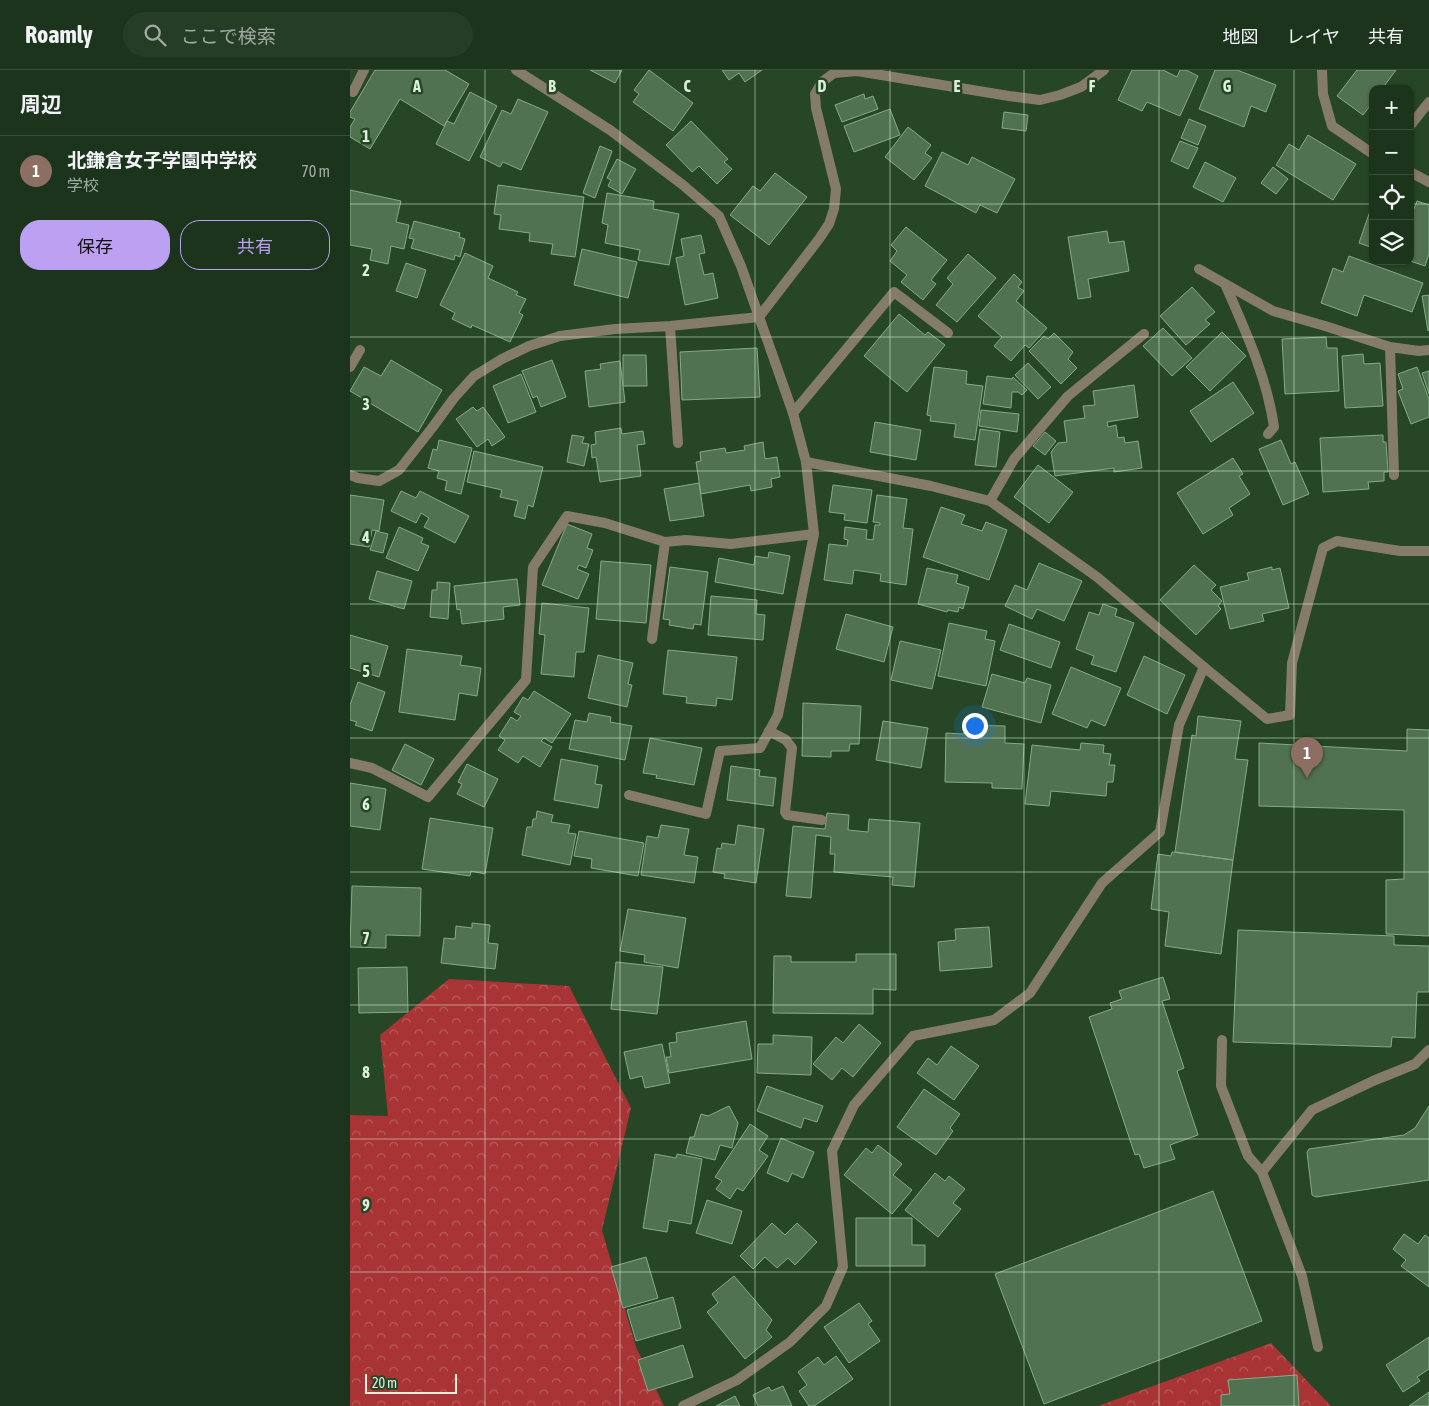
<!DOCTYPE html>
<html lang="ja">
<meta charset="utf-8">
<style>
:root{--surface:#1c341c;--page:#253c25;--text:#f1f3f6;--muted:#a0aaa3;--line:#3a4f3b;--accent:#bca0f2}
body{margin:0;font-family:"Asap Condensed","Noto Sans JP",sans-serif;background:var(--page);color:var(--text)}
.controls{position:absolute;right:15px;top:15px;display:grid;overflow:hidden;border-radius:10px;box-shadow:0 1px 4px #0004}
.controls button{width:45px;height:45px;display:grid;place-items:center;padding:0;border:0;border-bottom:1px solid var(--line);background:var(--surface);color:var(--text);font:25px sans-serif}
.scale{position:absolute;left:15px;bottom:12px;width:92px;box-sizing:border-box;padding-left:5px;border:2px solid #ddf0dc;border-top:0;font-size:14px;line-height:18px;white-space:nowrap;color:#ddf0dc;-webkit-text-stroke:4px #264626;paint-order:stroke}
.you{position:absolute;left:624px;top:655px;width:18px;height:18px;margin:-12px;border:4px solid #fff;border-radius:50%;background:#1a73e8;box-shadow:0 0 0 8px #1a73e833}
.badge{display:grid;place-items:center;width:32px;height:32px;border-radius:50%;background:var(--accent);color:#fff;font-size:16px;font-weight:700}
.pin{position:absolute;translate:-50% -41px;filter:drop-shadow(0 1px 2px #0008)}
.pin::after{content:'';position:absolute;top:26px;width:18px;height:15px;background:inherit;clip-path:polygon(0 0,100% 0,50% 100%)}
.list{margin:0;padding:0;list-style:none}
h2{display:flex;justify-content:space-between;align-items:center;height:65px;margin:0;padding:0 20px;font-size:21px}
h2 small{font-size:16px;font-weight:400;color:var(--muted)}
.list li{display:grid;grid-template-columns:32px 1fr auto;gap:15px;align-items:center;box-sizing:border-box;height:70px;padding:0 20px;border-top:1px solid var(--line)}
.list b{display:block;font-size:19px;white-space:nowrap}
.list p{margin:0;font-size:16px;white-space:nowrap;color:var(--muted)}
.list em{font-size:16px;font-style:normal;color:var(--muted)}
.actions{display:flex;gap:10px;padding:15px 20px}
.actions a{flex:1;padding:11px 0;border:1px solid var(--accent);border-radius:20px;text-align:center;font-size:18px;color:var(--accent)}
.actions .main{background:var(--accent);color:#111}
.icon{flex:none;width:28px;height:28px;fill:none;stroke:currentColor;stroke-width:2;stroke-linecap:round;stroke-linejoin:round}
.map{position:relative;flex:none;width:1079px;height:1336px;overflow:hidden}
header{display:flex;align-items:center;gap:30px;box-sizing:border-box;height:70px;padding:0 25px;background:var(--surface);border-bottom:1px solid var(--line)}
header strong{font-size:24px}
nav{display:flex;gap:28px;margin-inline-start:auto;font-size:18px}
.search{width:350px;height:45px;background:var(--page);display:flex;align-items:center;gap:12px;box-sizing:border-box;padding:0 18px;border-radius:28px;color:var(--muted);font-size:19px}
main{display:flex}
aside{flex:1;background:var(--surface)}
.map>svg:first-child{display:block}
</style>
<header>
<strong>Roamly</strong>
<div class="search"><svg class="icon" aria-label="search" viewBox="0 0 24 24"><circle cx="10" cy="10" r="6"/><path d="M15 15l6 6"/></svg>ここで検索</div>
<nav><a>地図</a><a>レイヤ</a><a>共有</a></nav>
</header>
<main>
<aside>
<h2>周辺<small></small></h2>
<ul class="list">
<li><span class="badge" style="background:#8d6e63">1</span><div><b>北鎌倉女子学園中学校</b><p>学校</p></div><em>70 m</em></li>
</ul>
<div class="actions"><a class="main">保存</a><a>共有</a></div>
</aside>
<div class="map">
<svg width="1079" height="1336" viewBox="0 0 1079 1336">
<defs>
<pattern id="forest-crowns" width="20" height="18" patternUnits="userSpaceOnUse" patternTransform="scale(1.25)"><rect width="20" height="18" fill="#a93436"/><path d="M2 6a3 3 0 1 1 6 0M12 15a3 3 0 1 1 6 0" fill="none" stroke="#b85c5c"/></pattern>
</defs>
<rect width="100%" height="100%" fill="#264626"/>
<path fill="url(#forest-crowns)" d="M99 909 219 916 281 1038 252 1160 286 1277 314 1336H0V1045L38 1046 30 965Z
M921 1273 981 1336H748Z"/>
<path fill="#517250" stroke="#87aa86" d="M25 0H95L119 14 94 56 50 29 20 79 0 67V57L5 49 0 47V42Z
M240 0H272L265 13Z
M299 0 343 33 323 61 283 32 289 24 284 20Z
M372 0H412L395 12 389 3 379 10Z
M782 0H813L827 7 830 0H836L848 6 830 46 797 32 792 41 768 30Z
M865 0H887L926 15 916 42 901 36 894 57 849 39Z
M1007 0H1046L1032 19H1023V32L1013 45 987 26Z
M120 22 147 36 119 91 86 74 97 51 104 54Z
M514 24 515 29 523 26 528 39 492 52 485 35Z
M168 29 198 42 171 100 153 92 150 97 130 87 152 40 161 44Z
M540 39 550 65 504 82 494 56Z
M654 42 678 45 676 61 652 58Z
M839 49 856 56 848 75 831 68Z
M341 51 378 89 374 92 382 99 367 114 349 96 342 102 316 75Z
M558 57 581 75 575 83 582 88 564 110 535 87Z
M958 65 1006 94 983 130 926 95 939 74 949 80Z
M830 71 848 78 838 99 821 91Z
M250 76 262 81 245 128 233 123Z
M592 82 618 95 622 87 665 109 647 143 630 135 626 143 575 116Z
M267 89 286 99 272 124 258 116 261 110 257 108Z
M855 92 886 108 873 132 843 117Z
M923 97 938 109 926 124 911 113Z
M425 103 457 127 419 175 380 145 403 116 410 121Z
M148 115 234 127 225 187 201 184 203 174 179 171 180 163 149 159 151 145 144 144Z
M0 120 51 131 46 152 59 155 54 179 41 176 38 194 20 190 22 179 0 175Z
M257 123 304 131 303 139 329 144 319 195 288 190 290 180 255 173 258 155 252 153Z
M1067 131 1079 135V184L1075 196 1060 191V137L1064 139Z
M1021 138 1023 139V178L1009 173Z
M64 151 110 163 109 167 115 169 110 187 105 185 104 190 61 178 64 169 59 168Z
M556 157 597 190 581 210 586 214 573 230 551 212 557 205 540 191 547 181 541 175Z
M757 161 759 173 774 171 779 201 738 209 741 227 728 229 718 167Z
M351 165 355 183 349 184 354 205 363 203 368 228 335 235 326 188 334 186 331 169Z
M232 179 287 192 278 228 224 215Z
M115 183 143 196 138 208 168 222 166 225 176 229 169 243 173 245 160 272 122 255 121 258 102 249 105 243 90 235Z
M618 184 646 208 607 252 586 235 603 214 597 208Z
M999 186 1073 213 1062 242 1014 225 1007 246 971 233 983 198 993 202Z
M56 193 76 200 67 228 46 221Z
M664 204 672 212 668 217 674 221 666 231 697 258 679 278 675 275 661 291 644 276 652 267 628 246Z
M842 217 865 242 855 250 860 254 836 275 810 246Z
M1079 225V260L1078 261 1072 226Z
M549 244 575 265 578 262 595 275 557 322 514 286Z
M813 258 842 288 822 306 793 276Z
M872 262 896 286 860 321 836 297Z
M704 263 723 282 718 289 727 298 711 314 679 281 694 266 698 269Z
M976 267 977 278H987L989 321 935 324 932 269Z
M407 278 410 327 332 330 330 282Z
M1013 284 1014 294 1030 293 1033 336 995 338 992 286Z
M273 285H296L297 316H273Z
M41 290 92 320 68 362 0 321 14 297 31 306Z
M202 290 216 327 191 337 187 326 183 328 172 301Z
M270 291 275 332 239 337 235 301 251 299 250 294Z
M678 293 701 317 688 329 665 305Z
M584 297 617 301 616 314 633 316 625 370 604 367 606 354 580 351 581 346 577 345Z
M1067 297 1079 329V347L1061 354 1048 321 1053 319 1048 304Z
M1079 301V324L1072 303Z
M171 304 186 342 158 353 143 316Z
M637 306 662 309 663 307 677 320 672 325 668 322H662L661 338 633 334Z
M883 312 904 343 861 372 840 341Z
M784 315 788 347 757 352 758 357 766 355 768 368 774 367 775 373 788 371 792 398 764 402V398L705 406 701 382 708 373 717 372 714 351 735 348 733 336 745 335 743 321Z
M123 337 127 341 133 337 155 367 142 376 138 369 127 377 106 349Z
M631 340 669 344 667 362 629 356Z
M525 352 571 360 566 390 520 382Z
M271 358 272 364 293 361 295 374 287 375 291 406 250 412 246 387 242 388 241 375 246 374 245 362Z
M630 359 650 362 646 397 625 395Z
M695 362 706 371 695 385 683 376Z
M222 365 234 367 232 373 239 374 234 396 217 392Z
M1033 365V372H1036L1038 402H1034V411L1018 412 1019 419 973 422 970 368Z
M89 370 122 378 111 424 95 420 97 411 87 408 89 401 78 398 83 379 87 380Z
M931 370 941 394 945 392 959 424 933 435 909 379Z
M413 372 415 389 427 387 430 407 421 409 422 417 401 421 400 415 351 424 346 392 351 391 350 382 375 378 376 383 395 380 394 376Z
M124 381 193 397 183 437 178 435 175 449 164 446 168 431 150 427 152 420 117 412Z
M883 388 893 404 889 406 900 424 879 438 883 445 853 464 827 423Z
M688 395 723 422 699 453 664 427Z
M349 413 354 446 320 451 314 419Z
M483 415 522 420 517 453 494 450 495 444 479 442Z
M51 421 66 428 70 421 119 446 105 473 74 457 79 448 71 443 66 453 41 441Z
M0 425 34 430 29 461 22 460 19 477 0 474Z
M527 425 557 429 553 458 563 459 556 515 530 511 531 504 504 500 502 514 474 510 479 474 497 476 498 470 494 469 495 457 517 460 516 469 523 470 525 455H530V453L523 452Z
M591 437 615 445 611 454 632 461 636 452 657 460 639 510 573 487Z
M217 454 242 464 237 478 243 480 236 498 229 495 227 499 239 504 228 529 192 515Z
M49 457 73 468 71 473 79 476 68 501 36 488Z
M26 461 38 464 33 483 20 480Z
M419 482 440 486 433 524 365 512 369 488 404 495 405 486 418 488Z
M251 491 301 495 296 553 246 549Z
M689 493 732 511 714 551 687 539 682 549 655 536 665 515 677 520Z
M844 495 866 515 861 520 872 531 868 536 871 539 846 565 810 530Z
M320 497 358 502 351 555 344 554 343 559 319 555 320 550 313 549Z
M922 497V500L930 498 939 538 912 544 914 551 880 559 870 517 899 510 897 503Z
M577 498 608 505 606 513 619 517 613 539 609 537 608 542 598 540 597 542 568 534Z
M27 501 62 511 54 539 19 529Z
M167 509 170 535 153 537 154 549 112 554 110 539 107 540 104 516Z
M87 512 100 513 98 549 80 547 82 520H87Z
M361 526 407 530 406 544 415 545 413 570 358 565Z
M192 533 239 538 234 582H226L224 607 191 604 195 565 189 564Z
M753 534 767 539 765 546 784 553 766 602 741 594 744 586 726 579 739 542 749 545Z
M496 544 543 557 534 592 486 579Z
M599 553 637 561 635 569 645 571 636 616 588 606Z
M659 554 710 572 701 598 650 580Z
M0 565 38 576 29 607 0 598Z
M550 571 591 580 582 619 541 610Z
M57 579 112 586 110 595 131 598 127 626 109 623 105 650 49 642Z
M318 580 387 587 382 630 367 628 366 636 336 633 337 627 313 624Z
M248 585 283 593 278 614 282 615 277 637 238 628Z
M794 586 835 605 817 644 777 625Z
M721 597 771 618 755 656 741 650 737 658 702 644Z
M642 604 675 613 677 608 701 615 691 653 632 637Z
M8 612 35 622 22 661 5 655 7 652 0 650V635Z
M184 621 221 644 202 673 194 668 191 671 202 677 190 697 173 686 168 693 148 680 155 670 149 666 161 647 167 651 171 646 164 642 173 627 178 630Z
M453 633 511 636 509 674H500L499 681H481V687L452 686Z
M239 643 261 647 260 652 282 656 275 690 219 679 225 650 237 652Z
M848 646 891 651 885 689 898 690 883 790 825 782 842 665 846 666Z
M533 651 578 658 571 698 526 690Z
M615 655 655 656V673L674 674 672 719 642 718V713L595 712 596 663 614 664Z
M1057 659 1079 660V866L1036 864V810L1054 809V740L909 736V673L1057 681Z
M300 668 352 678 344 715 306 708 307 705 293 703Z
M731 673 754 675 753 683 761 684 759 695H765L763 712H757L756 726 701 721 699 736 675 734 682 675 730 680Z
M55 674 84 689 71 715 42 700Z
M211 689 248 696 245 714 252 715 248 738 204 730Z
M117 694 148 709 134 737 107 724 112 714 108 712Z
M381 696 410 700 409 706 426 708 423 736 377 730Z
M0 713 36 719 30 760 0 756Z
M187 741 203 745 201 752 220 755 218 763 226 764 220 795 172 785 177 757H182L183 749H186Z
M477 743 499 745 498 760 518 762 519 749 570 753 564 817 542 815 543 807 484 802 485 784H480L481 767 466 765 461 828 436 826 443 756 475 759Z
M80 748 143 758 135 804 121 801 120 806 72 799Z
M311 755 339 759 334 785 348 787 344 813 291 805 297 766 308 768Z
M388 755 414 759 406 813 374 808 375 804 363 802 367 778 371 779 372 773 385 775Z
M229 761 294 773 288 806 241 798 242 789 224 786Z
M822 782 883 790 871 884 815 876 819 842 801 839 808 784 821 786Z
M2 816 71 818 70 866 36 865V878L0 877Z
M278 839 336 848 328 898 294 892 295 885 270 881Z
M122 853 140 855 138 873 148 874 145 899 91 893 94 868 105 869 106 856 122 858Z
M639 857 642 897 590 901 588 872 606 870 605 859Z
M888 860 1044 866V875L1079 876V922H1067L1065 968 1042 967 1041 977 883 972Z
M506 884H546V920L523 919V944L423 943 424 886H441V892H506Z
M266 892 313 897 307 944 261 939Z
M57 897 58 942 9 943 8 898Z
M813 907 820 929 812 931 834 998 827 1001 848 1065 820 1075 825 1089 794 1098 789 1084 785 1085 739 947 762 939 760 933 772 929 769 921Z
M396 951 402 989 319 1003 316 987H321L319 973 327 972 326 963Z
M509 954 531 973 503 1007 492 998 482 1010 463 994 486 967 493 973Z
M423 965 462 967 461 1005 407 1003 408 974H423Z
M312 974 320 1013 295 1018 292 1006 280 1009 274 982Z
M601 976 629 996 604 1030 567 1003 578 988 587 995Z
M417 1016 473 1036 467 1052 454 1048 451 1058 407 1041Z
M574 1019 610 1044 600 1058 603 1061 586 1085 547 1057Z
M379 1036 388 1053 382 1078 370 1075 365 1090 336 1083 340 1067H344L351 1044 358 1046Z
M1079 1036V1110L966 1127 962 1125 957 1082 959 1079 1054 1065 1065 1058Z
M400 1054 418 1066 409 1080 418 1086 393 1121 387 1118 380 1129 366 1119 372 1111 365 1107Z
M431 1068 464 1082 453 1108 442 1103 438 1112 417 1103Z
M528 1075 552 1094 543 1105 562 1120 542 1144 494 1105 516 1078 522 1083Z
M305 1084 326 1088 327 1084 352 1089 341 1154 319 1150 317 1162 293 1158Z
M585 1103 595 1111 599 1106 615 1119 603 1133 611 1139 588 1167 555 1140Z
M863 1121 912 1251 694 1334 645 1204Z
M357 1130 392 1141 382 1174 346 1163Z
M506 1148H562V1175H575V1196H506Z
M422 1153 435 1165 447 1153 467 1172 445 1195 438 1188 427 1198 415 1187 403 1199 390 1186Z
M1054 1164 1068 1174 1075 1165 1079 1168V1217L1051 1196 1056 1190 1043 1179Z
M296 1187 308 1228 273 1238 261 1197Z
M384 1206 422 1250 416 1260 422 1267 395 1289 357 1242 368 1233 362 1224Z
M323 1227 331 1258 286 1271 277 1240Z
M509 1233 522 1251 518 1254 530 1271 499 1293 474 1257Z
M1079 1267V1299L1067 1307 1070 1311 1053 1322 1036 1295Z
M333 1275 343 1307 298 1321 288 1290Z
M486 1286 503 1309 464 1336H459L449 1321 457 1315 448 1302 468 1287 474 1295Z
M947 1305 949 1336H871V1325L880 1324 878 1310Z
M433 1316 442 1336H408L403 1325 419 1317 421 1321Z
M1079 1322V1336H1059Z
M385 1326 390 1336H366Z"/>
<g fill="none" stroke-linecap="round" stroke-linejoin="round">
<path stroke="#857b69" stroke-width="10" d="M972 0 973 24 982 56 1023 84
M3 22 14 0
M849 199 923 241 975 256 1040 277 1069 281 1079 280
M875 214C895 260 917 307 924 357L918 364
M320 256 328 373
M210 266 265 259 320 256 409 247
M1040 277 1044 405
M0 297 10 280
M443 343 544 222 598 263
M456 392 581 416 640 431 747 507 854 597
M640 431 664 389 718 326 794 264
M419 661 436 670 442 678 435 742 437 745 472 750
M0 693 22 698 78 727 176 610 183 497 217 446 255 453 315 472 302 569
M872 970 871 1016 898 1086 912 1102
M333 1336 387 1310"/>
<path stroke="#857b69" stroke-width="10" d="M166 0 260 60 333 115 369 146 391 196 443 343 456 392 464 464 428 645 410 678 370 681 356 744 279 725
M1060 56 1079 32
M1060 102 1079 112
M409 247 469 169 479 154 484 139 486 119 466 38 465 24 472 12 484 3 507 1 659 26 690 30 710 25 731 17 754 0
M0 405 8 408 29 411 49 400 82 358 104 328 124 306 152 289 179 276 210 266
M315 472 336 470 381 474 464 464
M968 1277 952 1206 912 1102 962 1040 1023 1011 1065 994 1079 980
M387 1310 440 1272 476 1236 493 1197 482 1081 504 1035 563 966 644 950 680 923 752 813 810 762 829 655 854 597 917 649 940 645 942 593 973 478 987 471 1050 481H1079"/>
</g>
<path fill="none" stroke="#ddf0dc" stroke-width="1" stroke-opacity="0.55" d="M135 0V1336M270 0V1336M405 0V1336M540 0V1336M674 0V1336M809 0V1336M944 0V1336M0 134H1023M1060 134H1079M0 267H1079M0 401H1079M0 534H1079M0 668H1079M0 802H1079M0 935H1079M0 1069H1079M0 1202H1079"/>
<g font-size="16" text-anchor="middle" font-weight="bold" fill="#ddf0dc" stroke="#264626" stroke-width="5" stroke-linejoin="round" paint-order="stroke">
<text x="67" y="22">A</text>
<text x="202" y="22">B</text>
<text x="337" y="22">C</text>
<text x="472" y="22">D</text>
<text x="607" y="22">E</text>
<text x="742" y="22">F</text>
<text x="877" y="22">G</text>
<text x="16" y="72">1</text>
<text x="16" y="206">2</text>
<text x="16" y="340">3</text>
<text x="16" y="473">4</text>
<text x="16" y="607">5</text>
<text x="16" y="740">6</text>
<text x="16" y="874">7</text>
<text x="16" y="1008">8</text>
<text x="16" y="1141">9</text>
</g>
</svg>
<div class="controls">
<button>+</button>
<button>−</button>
<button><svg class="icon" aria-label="locate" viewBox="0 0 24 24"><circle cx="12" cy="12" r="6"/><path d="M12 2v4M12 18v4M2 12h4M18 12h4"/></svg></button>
<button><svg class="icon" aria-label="layers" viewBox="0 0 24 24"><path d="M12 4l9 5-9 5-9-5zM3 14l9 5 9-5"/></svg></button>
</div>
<div class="scale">20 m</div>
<div class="you"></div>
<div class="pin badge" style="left:957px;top:708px;background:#8d6e63">1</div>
</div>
</main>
